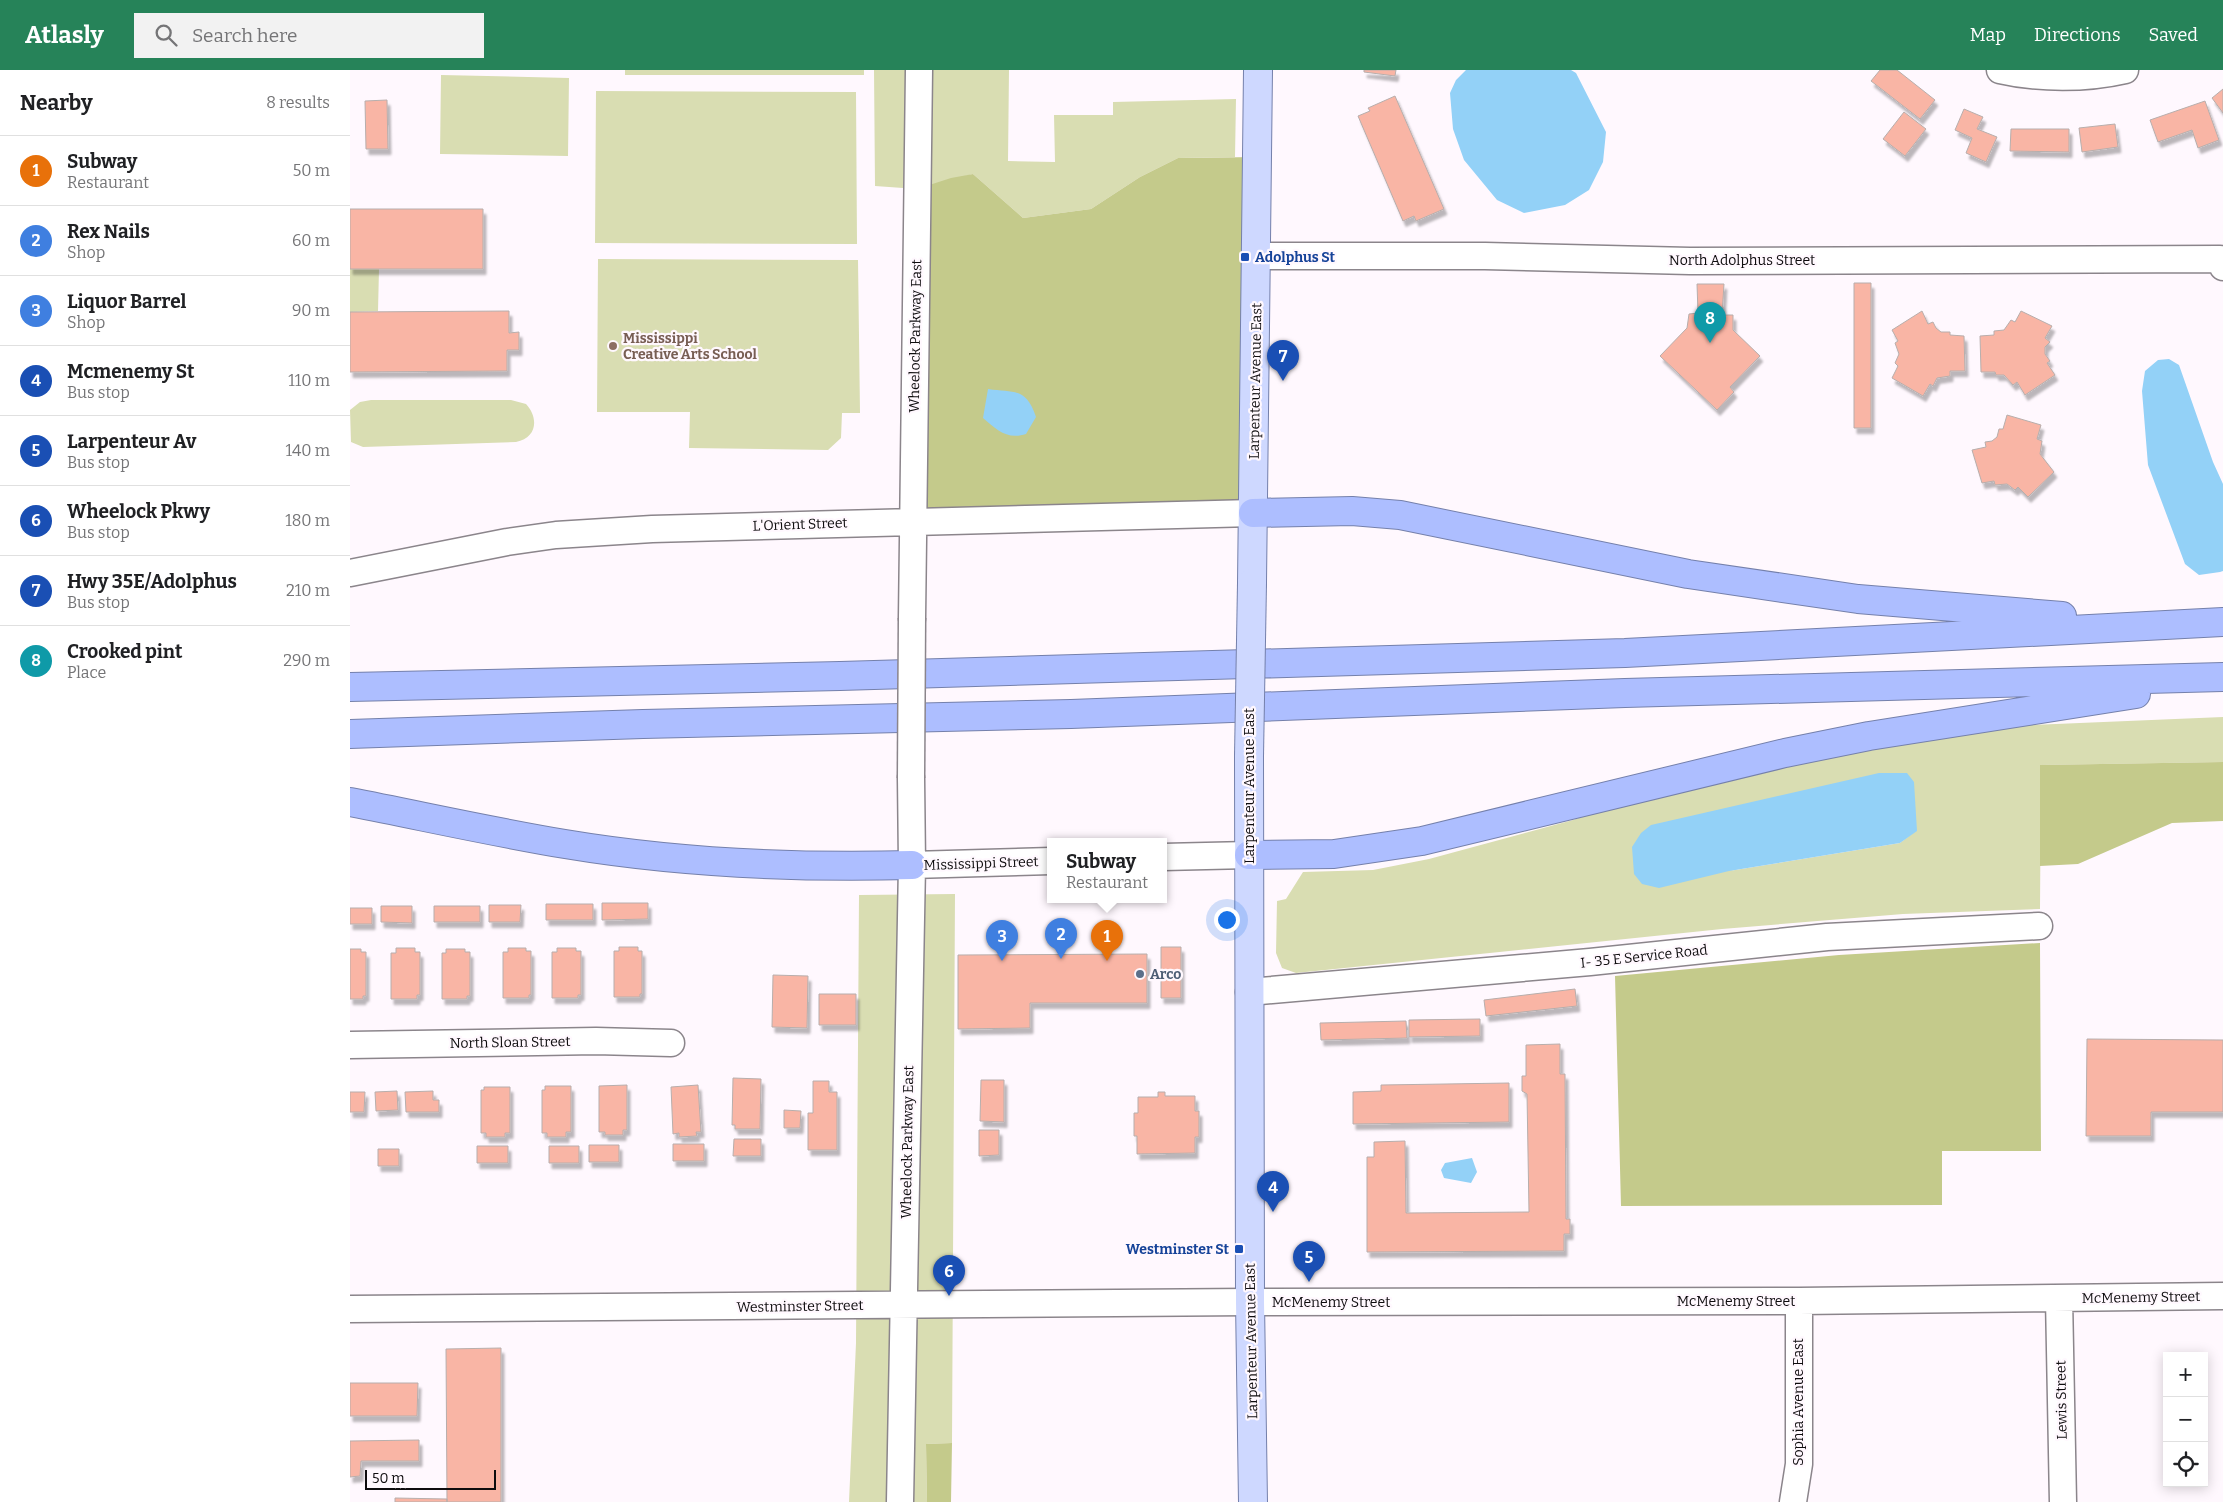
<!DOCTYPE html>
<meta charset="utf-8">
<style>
:root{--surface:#fff;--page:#f2f2f2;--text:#202124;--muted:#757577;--line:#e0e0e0;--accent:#268359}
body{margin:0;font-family:Bitter,serif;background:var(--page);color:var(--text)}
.controls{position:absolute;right:15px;bottom:15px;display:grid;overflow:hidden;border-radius:0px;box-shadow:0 2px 12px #0003}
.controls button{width:45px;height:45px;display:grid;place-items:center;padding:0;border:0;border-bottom:1px solid var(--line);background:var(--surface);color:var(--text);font:25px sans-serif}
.scale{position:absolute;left:15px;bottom:12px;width:131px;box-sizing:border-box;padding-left:5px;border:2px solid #0e0c0e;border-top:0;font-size:14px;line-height:18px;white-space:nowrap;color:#0e0c0e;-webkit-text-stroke:4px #fff8fe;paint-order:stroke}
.you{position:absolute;left:876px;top:849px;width:18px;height:18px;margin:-12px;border:4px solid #fff;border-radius:50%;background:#1a73e8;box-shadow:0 0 0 8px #1a73e833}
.badge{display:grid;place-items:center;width:32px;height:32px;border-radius:50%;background:var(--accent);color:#fff;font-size:16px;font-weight:700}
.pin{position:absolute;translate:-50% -41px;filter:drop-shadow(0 1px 2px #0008)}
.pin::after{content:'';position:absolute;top:26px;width:18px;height:15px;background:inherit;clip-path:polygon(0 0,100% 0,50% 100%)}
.popup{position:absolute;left:697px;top:768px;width:120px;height:65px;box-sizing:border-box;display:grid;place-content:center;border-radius:0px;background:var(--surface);filter:drop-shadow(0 1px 4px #0005);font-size:16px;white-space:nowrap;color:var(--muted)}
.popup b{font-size:19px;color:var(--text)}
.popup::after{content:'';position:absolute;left:50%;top:100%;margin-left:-10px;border:10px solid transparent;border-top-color:var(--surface)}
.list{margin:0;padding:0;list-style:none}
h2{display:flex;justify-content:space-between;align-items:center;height:65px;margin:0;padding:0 20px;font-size:21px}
h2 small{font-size:16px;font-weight:400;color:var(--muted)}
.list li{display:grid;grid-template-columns:32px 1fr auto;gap:15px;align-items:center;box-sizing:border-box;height:70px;padding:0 20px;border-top:1px solid var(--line)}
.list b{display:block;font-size:19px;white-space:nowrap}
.list p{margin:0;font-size:16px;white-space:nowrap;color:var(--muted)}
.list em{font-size:16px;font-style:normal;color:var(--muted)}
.icon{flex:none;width:28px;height:28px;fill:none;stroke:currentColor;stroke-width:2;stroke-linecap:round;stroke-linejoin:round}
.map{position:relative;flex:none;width:1873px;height:1432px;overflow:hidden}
header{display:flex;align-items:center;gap:30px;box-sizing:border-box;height:70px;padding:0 25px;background:var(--accent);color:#fff}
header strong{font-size:24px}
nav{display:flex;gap:28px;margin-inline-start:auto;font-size:18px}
.search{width:350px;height:45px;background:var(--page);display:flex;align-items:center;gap:12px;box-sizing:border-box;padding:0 18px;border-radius:0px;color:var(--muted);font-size:19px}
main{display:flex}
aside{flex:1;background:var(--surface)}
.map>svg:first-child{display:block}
</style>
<header>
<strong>Atlasly</strong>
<div class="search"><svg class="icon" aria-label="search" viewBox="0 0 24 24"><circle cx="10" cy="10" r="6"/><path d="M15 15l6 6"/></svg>Search here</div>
<nav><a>Map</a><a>Directions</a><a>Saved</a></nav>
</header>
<main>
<aside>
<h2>Nearby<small>8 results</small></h2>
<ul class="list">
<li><span class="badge" style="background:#e8710a">1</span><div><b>Subway</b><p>Restaurant</p></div><em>50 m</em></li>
<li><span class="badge" style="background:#3f7fe0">2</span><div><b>Rex Nails</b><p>Shop</p></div><em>60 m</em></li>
<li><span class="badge" style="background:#3f7fe0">3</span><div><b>Liquor Barrel</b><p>Shop</p></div><em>90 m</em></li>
<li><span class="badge" style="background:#1a4fb4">4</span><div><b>Mcmenemy St</b><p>Bus stop</p></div><em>110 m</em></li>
<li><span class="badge" style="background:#1a4fb4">5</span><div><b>Larpenteur Av</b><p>Bus stop</p></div><em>140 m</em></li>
<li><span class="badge" style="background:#1a4fb4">6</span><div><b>Wheelock Pkwy</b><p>Bus stop</p></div><em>180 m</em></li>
<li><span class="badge" style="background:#1a4fb4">7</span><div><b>Hwy 35E/Adolphus</b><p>Bus stop</p></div><em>210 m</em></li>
<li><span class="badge" style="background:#0f9aa8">8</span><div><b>Crooked pint</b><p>Place</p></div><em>290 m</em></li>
</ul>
</aside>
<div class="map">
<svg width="1873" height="1432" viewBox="0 0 1873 1432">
<defs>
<filter id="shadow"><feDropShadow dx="3" dy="5.5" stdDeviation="1" flood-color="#0004"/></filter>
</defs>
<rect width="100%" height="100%" fill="#fff8fe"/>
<path fill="#d9ddb2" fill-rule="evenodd" d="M275 0H514V5H275Z
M524 0H659L658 91 705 92 704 45H763V32L886 29 885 87 828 88 790 107 741 139 673 148 623 104 567 119 525 116Z
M91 5 219 8 218 86 90 84Z
M246 21 506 22 507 174 245 173Z
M248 189 508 190 510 343H492L491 368 478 380 339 378 340 342H247Z
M0 199H29L28 241 0 242Z
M21 330H161L176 334C189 348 187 368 166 372L13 377 1 372 0 340 10 332Z
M1873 647V692L1691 695 1690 839 1553 844 1372 859 946 903 932 898 926 883 927 831 936 829 953 802 1023 800 1079 789 1223 750 1295 725 1405 699 1655 656ZM1567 760 1550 773 1379 801Z
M605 824 602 1373 576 1374 577 1432H499L506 1273 509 825Z"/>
<path fill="#c4ca8b" d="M907 87 903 443 563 451 567 119 601 108 623 104 673 148 741 139 790 107 828 88Z
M1873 692V751L1822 753 1728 794 1690 796V695Z
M1690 873 1691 1081H1592V1135L1271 1136 1265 906 1489 885Z
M602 1373 601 1432H577L576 1374Z"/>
<path fill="#93d1f7" d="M1116 0H1221L1226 3 1256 62 1253 92 1239 120 1215 135 1174 143 1147 130 1114 90 1103 59 1100 23 1106 10Z
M1819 289 1829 295 1863 392 1873 414V501L1870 502 1849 505 1835 494 1798 395 1792 321 1795 301 1808 290Z
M638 319C664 323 676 317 686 347L676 364C657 370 647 360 633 348Z
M1529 703H1557L1564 712 1567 761 1550 773 1379 801 1309 818 1292 814 1284 804 1282 777 1291 763 1301 755Z
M1122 1088 1127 1102 1121 1113 1094 1108 1091 1100 1095 1093Z"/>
<path fill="#f9b5a5" stroke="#b7aeac" filter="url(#shadow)" d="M1014 0H1046L1045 6 1014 2Z
M1530 0H1547L1585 30 1570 49 1521 11Z
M1873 19V43L1862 28Z
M1045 26 1094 139 1066 151 1064 146 1053 151 1008 46 1020 41 1018 38Z
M37 30 38 79H16L15 31Z
M1855 31 1869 70 1848 78 1842 60 1808 72 1800 50Z
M1614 39 1633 47 1627 59 1647 67 1636 92 1616 83 1622 68 1605 60Z
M1554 42 1576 59 1555 86 1533 69Z
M1765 54 1768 77 1732 82 1729 58Z
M1661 59H1719V82L1660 81Z
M0 139H133V199H0Z
M1504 213H1521V358H1504Z
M1347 214H1374L1372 245H1383V260L1410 286 1380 317 1384 322 1367 340 1310 286 1337 258 1339 244 1348 243Z
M159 241V263L169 262V280H157V301L0 302V242Z
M1572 241 1578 254 1583 252 1586 258 1591 262H1600V265L1614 266 1615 301H1600V306L1587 308 1583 316 1580 314 1573 326 1542 308 1548 296 1545 293 1549 284 1545 273 1548 271 1542 260Z
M1671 241 1702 256 1695 268 1700 272 1695 277V284L1700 291 1697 293 1705 305 1675 325 1667 312 1663 315 1654 305H1646L1645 302H1631L1630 266 1644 265V261L1654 260 1661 250 1665 252Z
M1657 345 1691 355 1687 369 1692 371 1690 384 1704 402 1678 427 1668 417 1665 420 1657 414 1645 415 1644 411 1632 413 1622 380 1636 377 1635 372 1642 371 1647 367 1649 359H1653Z
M252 833H298V849L252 850Z
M196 834H243V850H196Z
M139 835H171L170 852H139Z
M31 836H62V853L31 852Z
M84 836H130V852H84Z
M0 838H22V854H0Z
M269 877H288V881H292V924H290V927H264V881H269Z
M811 877H831V928H811Z
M46 878H65V882H70V925H67V929H41V883H46Z
M158 878H176V881H181V925H179V928H153V882H158Z
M207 878H226V881H231V925H228V928H202V882H207Z
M0 879H11V882H16V926H13V929H0Z
M96 879H115V882H120V926H117V929H92V883H96Z
M797 884V933H680V958L608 959V885Z
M423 905 458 906 457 958 422 957Z
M1225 919 1227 936 1136 946 1134 930Z
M469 924H506V955H469Z
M1130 949V966L1059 967V950Z
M1056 951 1057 968 971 970 970 953Z
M1737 969 1873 970V1042H1801V1066H1736Z
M1210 974V1004H1215L1216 1149H1220V1164H1214V1181L1017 1182V1087H1024V1072L1055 1071 1056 1143 1179 1142 1177 1024 1172 1021V1006H1176V975Z
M383 1008 411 1009 410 1059H385V1055H382Z
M631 1010H654V1052L630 1051Z
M463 1011H479V1022H487V1080H458V1043H463Z
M1159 1013V1052L1003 1054V1022L1031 1021V1015Z
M277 1015V1060H273V1065H255V1062H249V1016Z
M348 1015 351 1062H346L347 1066 329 1067V1063L323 1064 321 1017Z
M195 1016H221V1062H216V1067H197V1063H192V1020H195Z
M134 1017H160V1063H155V1067H136V1063H131V1020H134Z
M47 1021 48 1040 26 1041 25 1022Z
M83 1021V1030H89V1042H56L55 1022Z
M0 1022H15L14 1042H0Z
M808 1022H815V1026H845V1041H849V1067H845V1083L787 1084V1066H784V1043H788V1027H808Z
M434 1040 451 1041 450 1058H434Z
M629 1060H649V1085L629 1086Z
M384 1069H411V1086H383Z
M323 1074H354V1091H323Z
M239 1075H269V1092H239Z
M127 1076H158V1093H127Z
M199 1076H229V1093H199Z
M28 1079H49V1096H28Z
M151 1278V1432H97L96 1279Z
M0 1313H68L67 1346H0Z
M69 1370V1391H11L10 1406 0 1407V1371Z
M45 1428 97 1429V1432H45Z"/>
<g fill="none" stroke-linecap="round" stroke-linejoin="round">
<g stroke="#8b858b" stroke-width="29">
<path id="minor" d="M1650 0C1689 9 1736 9 1775 0
M906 186H1135L1340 191 1870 189 1873 197
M0 503 157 472 206 465 302 459 903 443
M562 548 569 0
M813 787 899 785
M562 795 701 791
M899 922 1240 892 1477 867 1689 856
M0 975 246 971 321 973
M1709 1228 1713 1432
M0 1239 900 1232 1449 1231 1873 1226
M550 1432 562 795 561 708
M1443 1432 1449 1394V1231"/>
</g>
<g stroke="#7580ab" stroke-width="30">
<path id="major" d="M902 513 908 0
M899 686 900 1232 903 1432"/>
</g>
<g stroke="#7580ab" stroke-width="30">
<path id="highway" d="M903 443 1002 441 1050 445 1338 504 1508 529 1712 546
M0 617 490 606 1275 583 1873 552
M0 664 293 654 721 644 1275 623 1873 607
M0 732C72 746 143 762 215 774 329 793 447 798 562 795
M899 785 984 784 1072 771 1435 683 1519 666 1786 624"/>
</g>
<use href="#minor" stroke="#fff" stroke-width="26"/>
<use href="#major" stroke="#ced8ff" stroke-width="28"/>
<use href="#highway" stroke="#adbeff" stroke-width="28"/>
<g stroke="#8b858b" stroke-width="29" stroke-linecap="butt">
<path id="minor-bridge" d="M561 708 562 548"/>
</g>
<g stroke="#7580ab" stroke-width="30" stroke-linecap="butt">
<path id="major-bridge" d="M899 686 902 513"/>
</g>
<use href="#minor-bridge" stroke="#fff" stroke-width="26"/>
<use href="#major-bridge" stroke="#ced8ff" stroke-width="28"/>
</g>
<g fill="#1a4fb4" stroke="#fff8fe" stroke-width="2">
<rect x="890" y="182" width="10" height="10" rx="2.5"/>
<rect x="884" y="1174" width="10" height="10" rx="2.5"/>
</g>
<circle fill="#8d6e63" stroke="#fff8fe" stroke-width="2" cx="263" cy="276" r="5"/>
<circle fill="#5c6f8a" stroke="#fff8fe" stroke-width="2" cx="790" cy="904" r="5"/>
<g text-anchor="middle" stroke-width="4.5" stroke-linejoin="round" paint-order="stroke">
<g font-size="14" font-weight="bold" fill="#164399" stroke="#fff8fe" text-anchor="start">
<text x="905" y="192">Adolphus St</text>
<text x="879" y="1184" text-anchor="end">Westminster St</text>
</g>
<g font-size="14" fill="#0e0c0e" stroke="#fff8fe">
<text x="1392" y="195">North Adolphus Street</text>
<text transform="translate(565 266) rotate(-89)" y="5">Wheelock Parkway East</text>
<text transform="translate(905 311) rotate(-89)" y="5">Larpenteur Avenue East</text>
<text transform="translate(450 454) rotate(-2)" y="5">L'Orient Street</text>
<text transform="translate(899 716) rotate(-90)" y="5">Larpenteur Avenue East</text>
<text transform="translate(631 793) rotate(-2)" y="5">Mississippi Street</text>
<text transform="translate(1294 886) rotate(-6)" y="5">I- 35 E Service Road</text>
<text transform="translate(160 972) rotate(-1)" y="5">North Sloan Street</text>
<text transform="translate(557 1072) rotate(-89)" y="5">Wheelock Parkway East</text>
<text transform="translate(1791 1227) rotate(-1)" y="5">McMenemy Street</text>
<text x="1386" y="1236">McMenemy Street</text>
<text x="981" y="1237">McMenemy Street</text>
<text transform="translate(450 1236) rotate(-1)" y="5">Westminster Street</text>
<text transform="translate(901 1271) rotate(-91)" y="5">Larpenteur Avenue East</text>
<text transform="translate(1711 1330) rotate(-91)" y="5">Lewis Street</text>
<text transform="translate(1448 1332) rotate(-90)" y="5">Sophia Avenue East</text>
</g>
<g font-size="14" font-weight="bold" fill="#785e54" stroke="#fff8fe" text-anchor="start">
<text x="273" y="273">Mississippi<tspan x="273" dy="16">Creative Arts School</tspan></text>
</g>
<g font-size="14" font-weight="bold" fill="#4e5e75" stroke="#fff8fe" text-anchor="start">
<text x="800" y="909">Arco</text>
</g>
</g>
</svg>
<div class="controls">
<button>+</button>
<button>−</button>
<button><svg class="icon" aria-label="locate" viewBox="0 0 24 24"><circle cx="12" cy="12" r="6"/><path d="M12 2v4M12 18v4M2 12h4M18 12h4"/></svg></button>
</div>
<div class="scale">50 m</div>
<div class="you"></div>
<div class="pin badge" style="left:757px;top:891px;background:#e8710a">1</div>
<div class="popup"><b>Subway</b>Restaurant</div>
<div class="pin badge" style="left:711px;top:889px;background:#3f7fe0">2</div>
<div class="pin badge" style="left:652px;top:891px;background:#3f7fe0">3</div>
<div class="pin badge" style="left:923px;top:1142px;background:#1a4fb4">4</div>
<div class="pin badge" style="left:959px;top:1212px;background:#1a4fb4">5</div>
<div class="pin badge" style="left:599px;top:1226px;background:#1a4fb4">6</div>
<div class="pin badge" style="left:933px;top:311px;background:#1a4fb4">7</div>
<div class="pin badge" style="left:1360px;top:273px;background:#0f9aa8">8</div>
</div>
</main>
